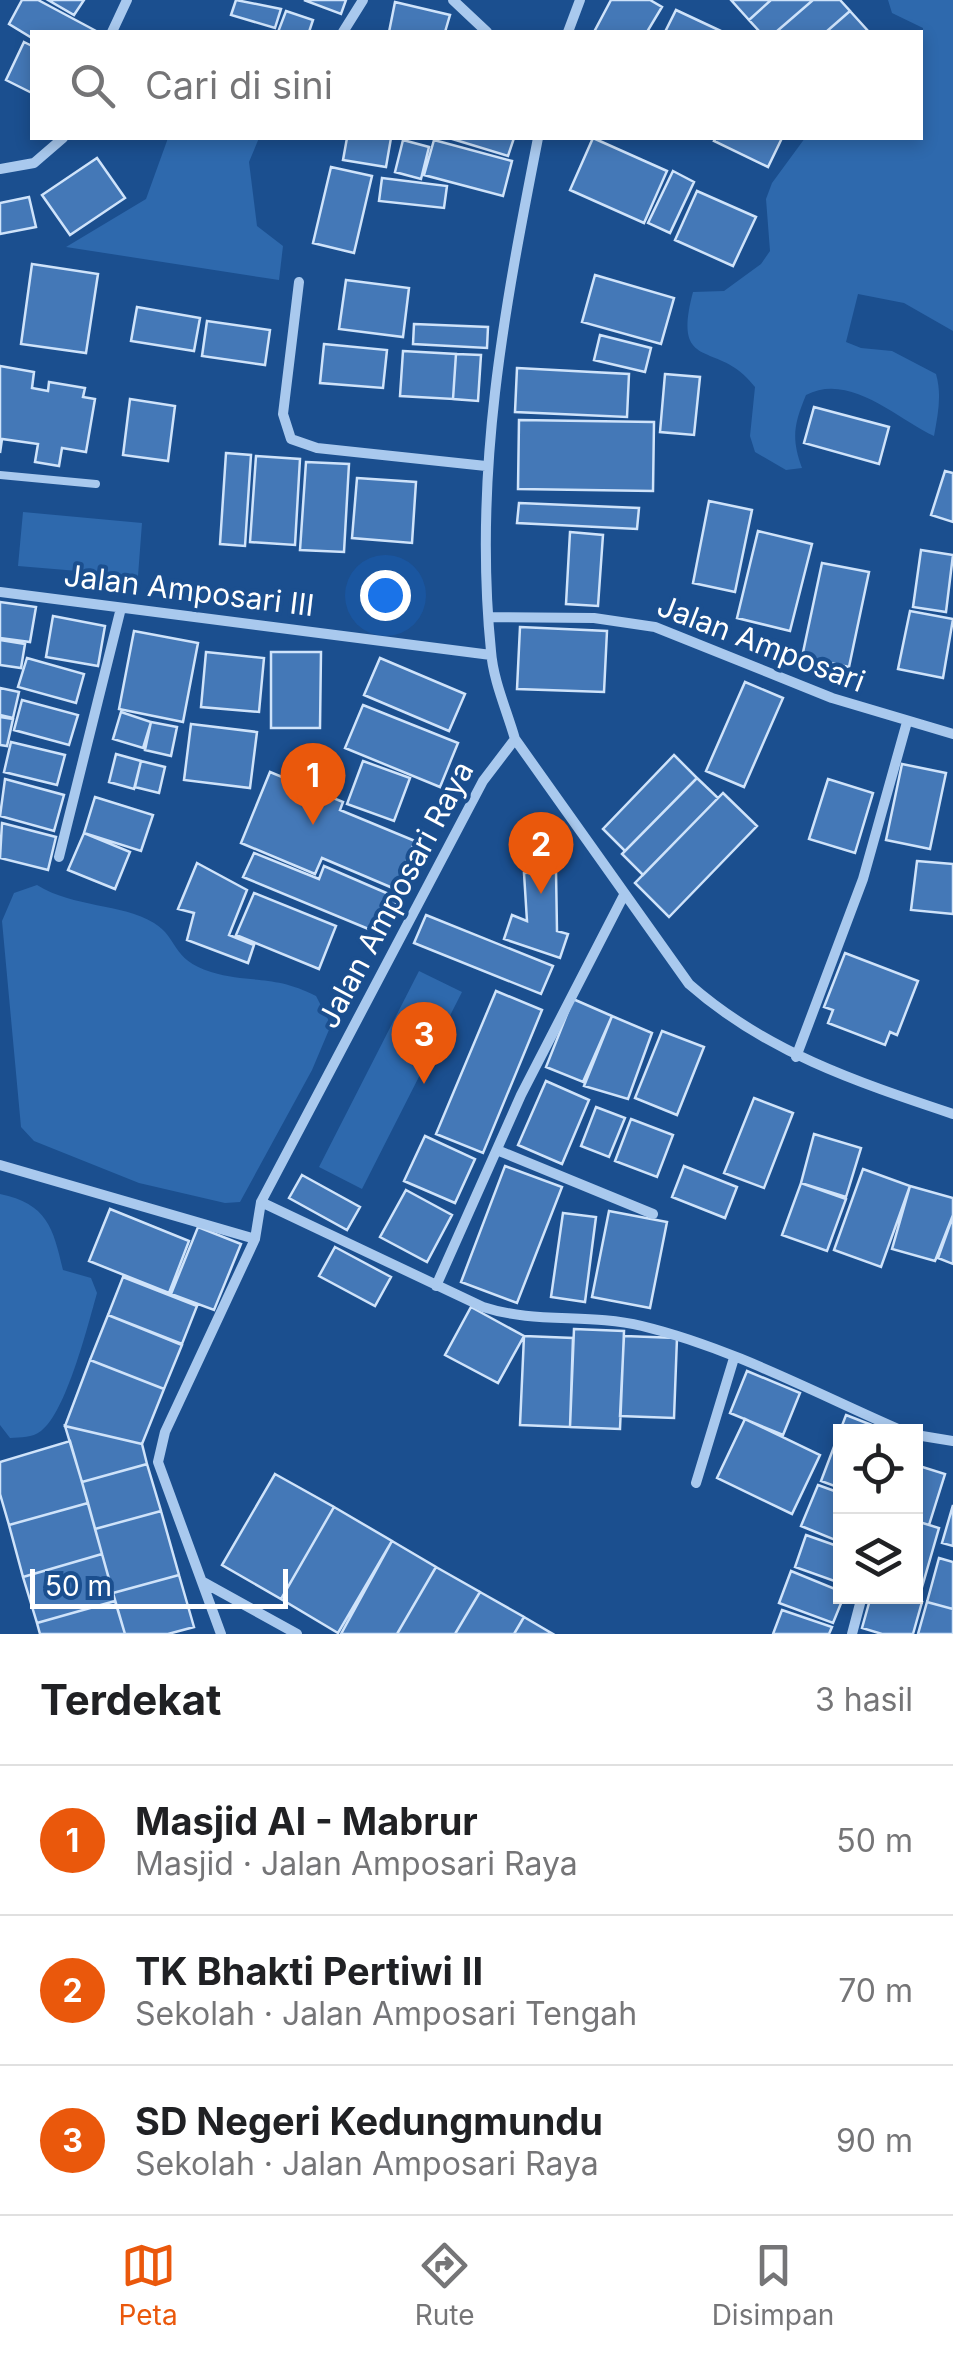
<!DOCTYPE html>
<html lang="id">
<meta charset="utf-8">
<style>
:root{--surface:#fff;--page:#f6f6f6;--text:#202124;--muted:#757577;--line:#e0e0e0;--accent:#ea580c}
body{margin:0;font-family:Inter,sans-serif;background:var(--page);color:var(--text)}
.controls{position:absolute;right:30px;bottom:30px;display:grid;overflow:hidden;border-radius:0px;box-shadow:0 5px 15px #0003}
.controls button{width:90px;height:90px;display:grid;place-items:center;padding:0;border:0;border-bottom:2px solid var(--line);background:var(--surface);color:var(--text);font:50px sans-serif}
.scale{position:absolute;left:30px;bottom:25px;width:258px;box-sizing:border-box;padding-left:10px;border:5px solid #fff;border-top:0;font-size:28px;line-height:35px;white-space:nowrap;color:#fff;-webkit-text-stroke:8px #1b4f8f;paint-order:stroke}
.you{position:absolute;left:385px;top:595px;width:35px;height:35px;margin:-25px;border:8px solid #fff;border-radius:50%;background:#1a73e8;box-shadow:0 0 0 15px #1a73e833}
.badge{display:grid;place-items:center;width:65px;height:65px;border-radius:50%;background:var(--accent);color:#fff;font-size:32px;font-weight:700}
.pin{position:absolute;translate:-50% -82px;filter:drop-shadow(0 2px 5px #0008)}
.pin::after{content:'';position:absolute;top:52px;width:35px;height:30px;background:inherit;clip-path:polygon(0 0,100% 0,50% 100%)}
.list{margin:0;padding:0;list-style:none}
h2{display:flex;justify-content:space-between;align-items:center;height:130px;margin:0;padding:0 40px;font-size:42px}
h2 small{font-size:32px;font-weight:400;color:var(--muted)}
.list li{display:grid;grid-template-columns:65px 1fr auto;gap:30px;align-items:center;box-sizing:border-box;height:150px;padding:0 40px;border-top:2px solid var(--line)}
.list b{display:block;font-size:38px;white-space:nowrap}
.list p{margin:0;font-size:32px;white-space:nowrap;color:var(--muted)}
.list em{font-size:32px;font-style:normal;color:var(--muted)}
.icon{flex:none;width:55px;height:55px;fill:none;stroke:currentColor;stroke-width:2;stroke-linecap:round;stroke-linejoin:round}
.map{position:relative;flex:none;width:953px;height:1634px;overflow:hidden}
.search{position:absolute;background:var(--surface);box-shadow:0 5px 15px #0003;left:30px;right:30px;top:30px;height:110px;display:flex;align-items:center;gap:25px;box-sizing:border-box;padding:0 35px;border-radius:0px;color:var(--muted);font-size:38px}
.sheet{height:580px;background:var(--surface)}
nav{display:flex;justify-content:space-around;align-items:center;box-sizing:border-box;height:140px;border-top:2px solid var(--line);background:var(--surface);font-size:28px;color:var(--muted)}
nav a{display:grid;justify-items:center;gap:5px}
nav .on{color:var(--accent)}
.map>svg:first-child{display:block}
</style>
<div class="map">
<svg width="953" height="1634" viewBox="0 0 953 1634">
<rect width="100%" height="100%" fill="#1b4f8f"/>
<path fill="#2e69ad" d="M888 0H953V331L904 303 858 294 846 342 861 348 892 351 936 374C942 395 938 414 934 436 897 419 850 372 806 395 794 424 791 438 802 468L786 470 755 452 750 436 755 387C719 338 671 375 693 292L724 291 761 264 770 251 766 199 772 183 805 138H920L923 28 892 13Z
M168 138H259L249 162 257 226 283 246 279 280 66 247 146 199Z
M23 512 142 523 138 576 18 566Z
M37 885C74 908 121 903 154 923 179 938 170 959 211 972 250 984 274 974 316 996L331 1025 312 1070 240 1202 225 1203 139 1183 34 1141 21 1127 2 921 14 893Z
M419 971 462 992 362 1189 319 1167Z
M0 1194C47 1204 53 1227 63 1270L91 1278 97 1293C88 1325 66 1413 41 1431 32 1438 21 1437 10 1438L0 1425Z"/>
<path fill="#4478b7" stroke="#cfe3fa" stroke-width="2.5" d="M22 0H38L98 32H32V38L9 24Z
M48 0H84L74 15Z
M236 0 281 9 275 28 231 15Z
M304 0H346L341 14Z
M611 0H650L662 7 647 32H594Z
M731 0H771L749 20Z
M771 0H813L776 32H760L749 20Z
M813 0H840L850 11 826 32H776Z
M395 2 450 15 445 32H389Z
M676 10 723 32H665Z
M286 11 313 20 309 32H278Z
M850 11 869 32H826Z
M24 42 32 46V93L6 80Z
M347 138H391L386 167 343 160Z
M449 138H514L508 156Z
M593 138 667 171 644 223 570 190Z
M716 138H782L768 167 714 141Z
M403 140 429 147 421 179 395 172Z
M434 140 512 161 503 196 424 175Z
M97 158 125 198 70 235 42 195Z
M331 167 372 176 354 253 313 243Z
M673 171 694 182 670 233 648 223Z
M382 178 447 186 444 208 379 201Z
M697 191 756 217 733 266 675 240Z
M29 197 36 227 0 234V203Z
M32 264 98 274 86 353 21 344Z
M595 275 674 298 661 344 582 322Z
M346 280 409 288 403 337 339 329Z
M137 307 200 318 194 351 131 341Z
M207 321 270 330 265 365 202 356Z
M414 324 488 327 487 348 413 344Z
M600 335 651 348 645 372 594 360Z
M324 344 387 350 383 388 320 383Z
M403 351 456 354 453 399 400 396Z
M456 354 481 355 478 401 453 399Z
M0 366 34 372 32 388 48 391 49 382 85 388 83 397 95 399 86 452 62 448 59 466 35 462 38 444 2 439 0 453Z
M517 368 629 374 627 417 515 412Z
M665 374 700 377 694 435 660 432Z
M130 399 175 406 168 461 123 455Z
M814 407 889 427 879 464 804 443Z
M519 420 654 422 653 491 518 489Z
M226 453 251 455 245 546 220 544Z
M256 456 300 459 295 545 250 542Z
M306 462 349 464 344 552 300 550Z
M945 471 953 473V522L931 515Z
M357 478 416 482 412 543 352 538Z
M709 501 752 510 735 592 693 583Z
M519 503 639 508 637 529 517 523Z
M758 531 812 544 790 631 737 618Z
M570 532 603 535 598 606 566 604Z
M921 550 953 555 946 612 913 607Z
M822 563 869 572 849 667 802 657Z
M0 602 36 607 30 642 0 638Z
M910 611 953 619 943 678 898 669Z
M53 616 105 626 98 666 46 657Z
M520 627 607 631 604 692 517 689Z
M134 631 198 643 183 722 119 709Z
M0 640 25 644 21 668 0 665Z
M206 652 264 658 259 712 201 707Z
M271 652H321L320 728H271Z
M27 658 84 674 76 703 18 687Z
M380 658 465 694 449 731 364 695Z
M745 682 783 698 744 787 706 771Z
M0 688 19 692 13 718 0 715Z
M22 700 78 715 69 745 14 730Z
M363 705 458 743 440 787 345 748Z
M121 712 151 722 143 748 113 739Z
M0 717 13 719 7 746 0 745Z
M151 722 177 727 171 756 145 750Z
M191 724 257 732 250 788 184 780Z
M11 742 65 755 57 785 4 772Z
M116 754 141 761 134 789 109 782Z
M674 755 697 778 625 851 603 829Z
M141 761 165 767 159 793 135 787Z
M363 761 410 778 394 821 347 804Z
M902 764 946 773 930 849 886 840Z
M270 772 343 802 340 810 415 841 395 889 322 858 315 874 241 843Z
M697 778 718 798 643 875 622 854Z
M5 779 64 795 54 831 0 816Z
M828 779 873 793 855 853 809 839Z
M723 793 757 826 669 917 635 883Z
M95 797 153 815 141 851 84 833Z
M2 823 56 837 48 870 0 858Z
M84 833 130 852 115 889 68 870Z
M254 853 319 879 324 866 398 898 383 935 243 877Z
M917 861 953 864V914L911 910Z
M197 863 247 890 229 935 254 945 248 963 187 940 194 913 178 909Z
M556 871 557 931 568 934 560 958 504 939 512 915 527 921 524 873Z
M254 893 336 926 319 969 236 935Z
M426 915 553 966 541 994 414 943Z
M845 953 918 981 897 1035 890 1032 885 1045 828 1023 833 1010 824 1007Z
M496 991 542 1010 483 1153 436 1134Z
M573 999 612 1016 583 1082 546 1067Z
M612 1016 652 1033 628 1099 584 1086Z
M662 1031 704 1047 677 1115 635 1098Z
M546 1081 589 1100 562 1164 518 1145Z
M754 1098 793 1113 764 1188 724 1173Z
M596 1107 625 1118 609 1157 581 1146Z
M631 1119 673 1135 657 1177 615 1161Z
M814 1134 861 1148 846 1197 801 1183Z
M425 1136 475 1159 455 1203 404 1181Z
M505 1166 562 1187 517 1303 461 1282Z
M684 1166 737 1187 725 1218 672 1197Z
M863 1169 910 1186 881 1267 834 1250Z
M302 1175 360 1207 347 1230 289 1198Z
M801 1183 846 1199 827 1251 782 1235Z
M910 1186 953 1198V1215L935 1261 892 1249Z
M406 1190 452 1215 427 1262 380 1237Z
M110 1209 189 1241 169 1293 89 1261Z
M609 1211 667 1222 650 1308 592 1297Z
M563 1213 596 1217 585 1302 551 1297Z
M953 1216V1264L938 1258Z
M198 1227 241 1244 214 1310 171 1294Z
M335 1247 391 1277 375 1306 319 1276Z
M123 1277 197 1306 182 1344 108 1315Z
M471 1307 524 1336 498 1383 445 1355Z
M108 1315 182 1345 164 1389 90 1360Z
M574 1329 624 1331 620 1429 570 1427Z
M524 1336 573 1338 570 1427 520 1425Z
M624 1336 677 1338 674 1418 620 1416Z
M90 1360 164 1389 142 1444 65 1426Z
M747 1371 800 1393 783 1435 730 1413Z
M846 1415 887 1431 840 1432V1488L821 1481Z
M745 1419 820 1455 792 1514 717 1478Z
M65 1426 142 1444 147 1464 82 1482Z
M70 1441 88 1503 9 1525 0 1494V1462Z
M147 1464 161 1511 95 1529 82 1482Z
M916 1465 945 1474 929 1525 916 1521Z
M275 1474 334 1507 281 1599 222 1565Z
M818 1485 840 1493V1542L801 1526Z
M88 1503 102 1554 23 1577 9 1525Z
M953 1505V1546L942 1543Z
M334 1507 392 1541 338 1633 281 1599Z
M161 1511 179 1575 113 1593 95 1529Z
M916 1521 939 1528 918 1601 901 1596H916Z
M806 1535 840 1547V1583L795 1567Z
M392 1541 436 1567 397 1634H341Z
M102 1554 115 1601 37 1623 23 1577Z
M939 1558 953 1562V1609L927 1602Z
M436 1567 480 1592 455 1634H397Z
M791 1571 840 1591 844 1596 833 1623 779 1603Z
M179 1575 194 1627 168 1634H125L113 1593Z
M480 1592 524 1617 514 1634H455Z
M871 1596 922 1602 913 1634H882L862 1628Z
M115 1601 125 1634H40L37 1623Z
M927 1602 953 1609V1634H918Z
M782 1610 832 1627 829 1634H773Z
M524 1617 553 1634H514Z"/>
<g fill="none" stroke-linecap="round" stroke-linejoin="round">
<path stroke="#a9c9ee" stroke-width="8" d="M0 475 96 484"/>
<path stroke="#a9c9ee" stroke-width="10" d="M453 0 487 32
M112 32 127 0
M343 32 363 0
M568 32 580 0
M0 169 34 163 63 138
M299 282 283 414 291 439 317 448 486 466
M0 592 491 655
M489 617 594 618 655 627 832 698 953 734
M515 739 689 984C766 1052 857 1082 953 1114
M59 857 121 608
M796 1057 863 879 907 722
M497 1150 653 1214
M0 1165 255 1239
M261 1202 483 1307C535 1324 589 1313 642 1326 733 1348 819 1395 905 1432
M436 1286 521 1095 624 895
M916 1435 953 1441
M696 1483 734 1358
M203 1582 297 1634
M221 1634 158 1462 165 1432 255 1239 261 1202 483 781 515 739C507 711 493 680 491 651 473 473 504 311 538 138
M852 1634 862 1596"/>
</g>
<g text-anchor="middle" stroke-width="8" stroke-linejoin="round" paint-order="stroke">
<g font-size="30" fill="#fff" stroke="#1b4f8f">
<text transform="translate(189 591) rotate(7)" y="10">Jalan Amposari III</text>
<text transform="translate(761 644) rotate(21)" y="10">Jalan Amposari</text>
<text transform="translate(396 895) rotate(-62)" y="10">Jalan Amposari Raya</text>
</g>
</g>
</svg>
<div class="controls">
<button><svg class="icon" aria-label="locate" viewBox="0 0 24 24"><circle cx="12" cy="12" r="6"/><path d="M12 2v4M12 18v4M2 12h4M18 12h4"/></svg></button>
<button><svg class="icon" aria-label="layers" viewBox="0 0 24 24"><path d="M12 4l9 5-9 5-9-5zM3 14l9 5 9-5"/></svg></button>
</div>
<div class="scale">50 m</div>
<div class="you"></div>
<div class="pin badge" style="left:313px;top:825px">1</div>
<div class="pin badge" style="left:541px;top:894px">2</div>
<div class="pin badge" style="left:424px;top:1084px">3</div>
<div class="search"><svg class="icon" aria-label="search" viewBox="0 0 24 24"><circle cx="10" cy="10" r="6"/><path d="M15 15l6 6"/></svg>Cari di sini</div>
</div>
<section class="sheet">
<h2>Terdekat<small>3 hasil</small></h2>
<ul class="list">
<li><span class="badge">1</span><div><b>Masjid Al - Mabrur</b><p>Masjid · Jalan Amposari Raya</p></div><em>50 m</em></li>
<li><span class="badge">2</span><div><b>TK Bhakti Pertiwi II</b><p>Sekolah · Jalan Amposari Tengah</p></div><em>70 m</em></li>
<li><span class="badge">3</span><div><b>SD Negeri Kedungmundu</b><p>Sekolah · Jalan Amposari Raya</p></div><em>90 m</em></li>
</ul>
</section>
<nav>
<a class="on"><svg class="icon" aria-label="map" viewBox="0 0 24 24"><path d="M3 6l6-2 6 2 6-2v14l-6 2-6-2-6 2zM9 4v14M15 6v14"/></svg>Peta</a>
<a><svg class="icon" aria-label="directions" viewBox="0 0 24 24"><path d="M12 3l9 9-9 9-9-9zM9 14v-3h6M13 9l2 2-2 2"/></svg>Rute</a>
<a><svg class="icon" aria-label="saved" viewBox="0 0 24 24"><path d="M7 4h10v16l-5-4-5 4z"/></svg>Disimpan</a>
</nav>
